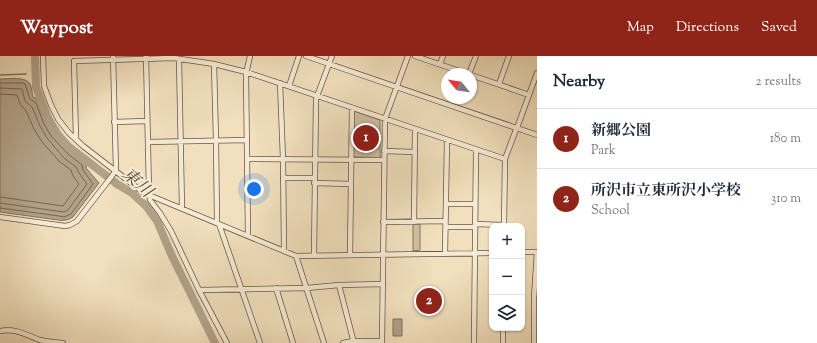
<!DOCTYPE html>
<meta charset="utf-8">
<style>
:root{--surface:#fff;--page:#f2f2f3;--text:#1f2937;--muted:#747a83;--line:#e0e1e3;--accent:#8f2418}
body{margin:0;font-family:"Sorts Mill Goudy","Noto Serif JP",serif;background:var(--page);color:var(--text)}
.controls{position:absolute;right:12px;bottom:12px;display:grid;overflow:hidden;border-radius:8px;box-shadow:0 1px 3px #0004}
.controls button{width:36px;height:36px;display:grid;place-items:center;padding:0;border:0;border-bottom:1px solid var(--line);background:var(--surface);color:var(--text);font:20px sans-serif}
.compass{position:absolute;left:441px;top:12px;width:36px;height:36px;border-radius:50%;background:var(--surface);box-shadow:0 1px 3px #0004;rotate:300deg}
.you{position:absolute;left:254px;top:133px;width:14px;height:14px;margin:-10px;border:3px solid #fff;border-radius:50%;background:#1a73e8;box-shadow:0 0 0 6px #1a73e833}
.badge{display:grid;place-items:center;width:26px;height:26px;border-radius:50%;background:var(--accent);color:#fff;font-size:13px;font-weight:700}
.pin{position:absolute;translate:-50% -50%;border:2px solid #fff;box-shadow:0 1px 4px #0006}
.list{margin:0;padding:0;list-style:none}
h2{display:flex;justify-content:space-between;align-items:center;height:52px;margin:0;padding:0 16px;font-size:17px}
h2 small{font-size:13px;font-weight:400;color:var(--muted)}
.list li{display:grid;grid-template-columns:26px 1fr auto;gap:12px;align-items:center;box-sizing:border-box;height:60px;padding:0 16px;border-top:1px solid var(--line)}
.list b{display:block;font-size:15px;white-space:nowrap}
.list p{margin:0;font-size:13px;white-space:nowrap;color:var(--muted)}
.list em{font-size:13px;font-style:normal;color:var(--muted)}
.icon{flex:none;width:22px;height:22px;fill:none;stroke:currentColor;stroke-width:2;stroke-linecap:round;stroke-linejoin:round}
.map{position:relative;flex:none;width:537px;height:287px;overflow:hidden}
header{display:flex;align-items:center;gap:24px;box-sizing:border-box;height:56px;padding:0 20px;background:var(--accent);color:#fff}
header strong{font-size:19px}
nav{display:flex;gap:22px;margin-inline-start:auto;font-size:14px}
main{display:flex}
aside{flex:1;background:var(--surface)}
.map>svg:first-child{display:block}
</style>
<header>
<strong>Waypost</strong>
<nav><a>Map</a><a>Directions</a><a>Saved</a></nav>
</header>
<main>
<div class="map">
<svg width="537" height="287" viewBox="0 0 537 287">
<rect width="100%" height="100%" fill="#f1dfbd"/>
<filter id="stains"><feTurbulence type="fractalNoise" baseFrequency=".005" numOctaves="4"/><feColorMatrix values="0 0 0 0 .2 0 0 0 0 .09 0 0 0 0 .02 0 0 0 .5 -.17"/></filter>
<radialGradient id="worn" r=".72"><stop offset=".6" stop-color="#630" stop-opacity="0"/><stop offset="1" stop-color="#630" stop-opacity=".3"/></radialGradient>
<path fill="#d2c0a2" stroke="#857560" d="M354 55 380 64V102L353 101V56Z
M413 168H420V194L413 195Z"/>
<path fill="#b2a187" stroke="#81715d" d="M0 23C8 23 26 20 30 28 32 32 32 37 33 41L35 42 38 40C48 73 60 87 87 108L86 112 99 127 73 161C68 164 64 165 58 164L0 156Z
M393 263H402V280H393Z"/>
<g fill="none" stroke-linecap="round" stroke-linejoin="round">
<path stroke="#756652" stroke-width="1" d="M0 27H23L25 28 30 43 36 47 44 68 51 80 68 98 82 109 83 114 93 128 71 158 64 161 59 160 0 152
M0 32 22 33 25 45 32 51 40 70 47 82 64 102 76 111 79 117 87 128 68 154 64 156 0 147
M0 38 17 39 20 48 26 55 34 73 42 86 60 106 71 114 73 120 79 128 63 150 0 141"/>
<path stroke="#81715d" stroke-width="1.5" d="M0 19 26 18"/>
<path stroke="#b2a187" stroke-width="8" d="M35 0 36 31 48 62 58 79 69 91 117 128 132 137 146 150 157 165 172 200 215 287"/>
<g stroke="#665746" stroke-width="6">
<path id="minor" d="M43 0 44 30 51 49 58 63 69 77 83 90 144 137 296 200 492 197
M146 0 149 135 150 144 160 157 171 175 199 234 227 287
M306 0 537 79
M415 0 468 18
M179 3 182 152
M214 8 216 84 217 167
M440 8 443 0
M469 18 476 0
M471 19 529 39
M280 27 283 103 284 195
M499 28 509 0
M289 30 299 0
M114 66 147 65
M517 72 537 17
M76 83 74 5 174 2 214 8 246 16 505 103
M148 86 247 84
M384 95 415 96
M248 103 384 104
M283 122H314
M314 127 351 128
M446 148H475
M0 161 65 170 70 169 77 165 112 120 116 114 113 0
M383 166 445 165
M414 166 415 74
M219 168 260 287
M475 168 504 169
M504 170 505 103 517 71
M446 171H475
M248 180 246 18 250 0
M522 196H537
M445 198 447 84
M350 199 352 52
M296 200 324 287
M314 200 316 43 332 0
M339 229 354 287
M276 232 293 287
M199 234 307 232 339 229 383 228
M0 275C16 272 26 279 40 284 47 286 56 286 63 287
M343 287 353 285H382
M382 287 385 63 408 0
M474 287 476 94
M503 287V272
M534 287V242L537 196"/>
</g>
<use href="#minor" stroke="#f6ead4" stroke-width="4.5"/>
</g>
<g text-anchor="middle" stroke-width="4" stroke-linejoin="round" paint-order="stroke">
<g font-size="17" font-style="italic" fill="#5d4e3e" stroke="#f6ead4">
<text transform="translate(138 126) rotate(42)" y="6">東川</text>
</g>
</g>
<rect width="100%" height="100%" filter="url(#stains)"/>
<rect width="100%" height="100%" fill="url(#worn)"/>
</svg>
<div class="controls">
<button>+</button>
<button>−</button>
<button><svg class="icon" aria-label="layers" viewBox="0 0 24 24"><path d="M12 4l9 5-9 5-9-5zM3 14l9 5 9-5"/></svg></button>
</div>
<svg class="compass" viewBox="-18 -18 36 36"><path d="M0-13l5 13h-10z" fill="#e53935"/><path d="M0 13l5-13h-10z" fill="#747a83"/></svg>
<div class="you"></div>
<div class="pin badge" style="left:366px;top:82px">1</div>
<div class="pin badge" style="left:429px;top:245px">2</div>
</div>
<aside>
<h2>Nearby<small>2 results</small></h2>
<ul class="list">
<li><span class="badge">1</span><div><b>新郷公園</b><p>Park</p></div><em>180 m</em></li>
<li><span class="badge">2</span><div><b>所沢市立東所沢小学校</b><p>School</p></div><em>310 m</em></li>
</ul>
</aside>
</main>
